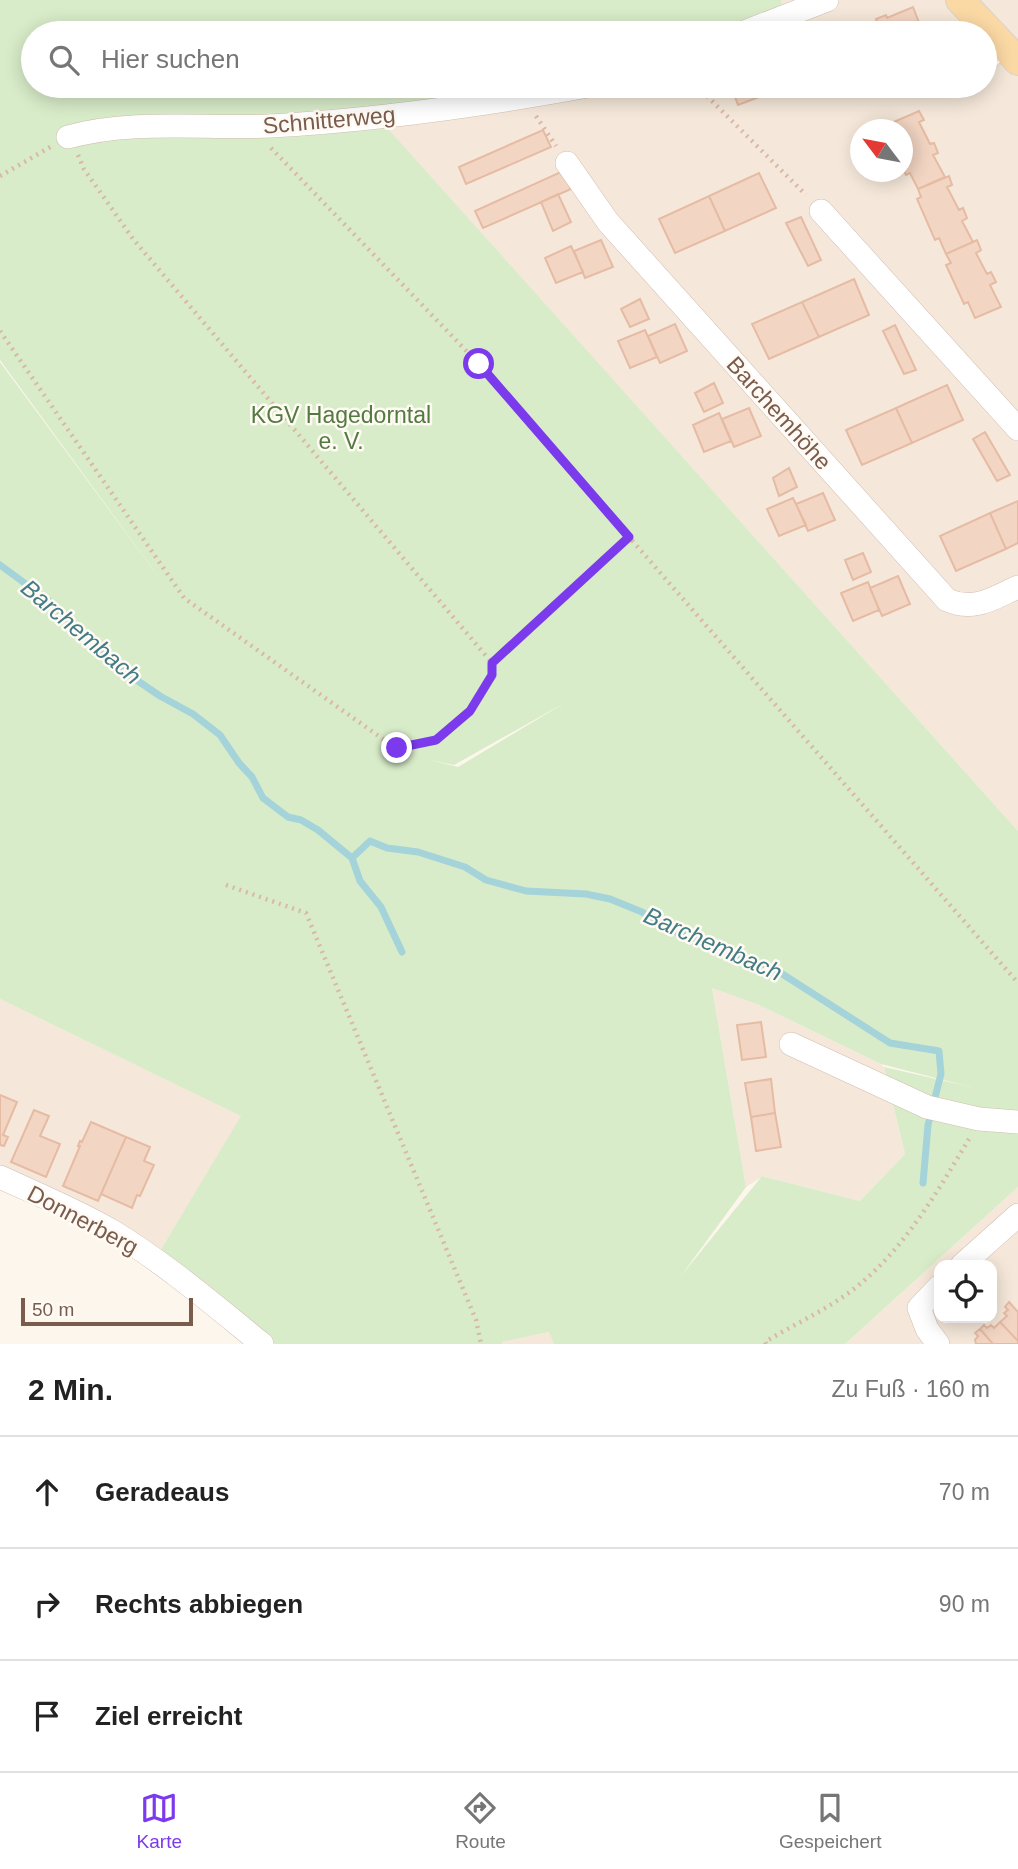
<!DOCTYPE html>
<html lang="de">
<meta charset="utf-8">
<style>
:root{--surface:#fff;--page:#f6f6f6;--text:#222;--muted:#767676;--line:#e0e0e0;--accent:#7c3aed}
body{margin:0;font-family:Arial,sans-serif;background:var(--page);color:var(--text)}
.controls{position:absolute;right:21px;bottom:21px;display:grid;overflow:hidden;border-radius:14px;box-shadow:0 4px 18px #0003}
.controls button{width:63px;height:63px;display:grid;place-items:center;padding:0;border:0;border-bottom:2px solid var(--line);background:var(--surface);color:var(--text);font:35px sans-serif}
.compass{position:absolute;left:850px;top:119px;width:63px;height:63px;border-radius:50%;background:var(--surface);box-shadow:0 4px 18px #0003;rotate:302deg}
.scale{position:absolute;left:21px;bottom:18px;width:172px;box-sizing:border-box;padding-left:7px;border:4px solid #7a5c4d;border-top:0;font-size:19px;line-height:24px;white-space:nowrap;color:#7a5c4d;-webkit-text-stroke:5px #fffaf3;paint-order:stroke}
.stop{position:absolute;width:21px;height:21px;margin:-16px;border:5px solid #7c3aed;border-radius:50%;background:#fff}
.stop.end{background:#7c3aed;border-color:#fff;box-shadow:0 2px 7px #0008}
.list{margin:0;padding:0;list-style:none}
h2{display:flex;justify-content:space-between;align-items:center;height:91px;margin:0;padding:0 28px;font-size:30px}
h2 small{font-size:23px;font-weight:400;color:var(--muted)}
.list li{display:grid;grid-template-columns:46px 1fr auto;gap:21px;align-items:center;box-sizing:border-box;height:112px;padding:0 28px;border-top:2px solid var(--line)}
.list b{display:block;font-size:26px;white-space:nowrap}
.list em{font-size:23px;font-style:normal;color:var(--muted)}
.icon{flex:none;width:38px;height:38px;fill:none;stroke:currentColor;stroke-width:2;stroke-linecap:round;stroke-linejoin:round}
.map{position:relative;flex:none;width:1018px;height:1344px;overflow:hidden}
.search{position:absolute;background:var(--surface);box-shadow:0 4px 18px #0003;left:21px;right:21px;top:21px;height:77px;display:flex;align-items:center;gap:18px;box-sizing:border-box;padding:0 24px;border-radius:38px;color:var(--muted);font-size:26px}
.sheet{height:427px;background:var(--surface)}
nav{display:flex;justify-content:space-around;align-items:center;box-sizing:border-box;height:98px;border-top:2px solid var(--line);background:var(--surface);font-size:19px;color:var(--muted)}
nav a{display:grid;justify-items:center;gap:4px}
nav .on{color:var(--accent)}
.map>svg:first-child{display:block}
</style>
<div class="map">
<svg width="1018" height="1344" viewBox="0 0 1018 1344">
<rect width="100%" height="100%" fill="#fdf6ec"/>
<path fill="#f5e8da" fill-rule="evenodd" d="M781 0H1018V831L380 121 551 86H985V33H705L782 7ZM860 130H902V172H860Z
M712 988 759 1005 881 1064 884 1067 905 1154 860 1201 763 1176 746 1187Z
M0 999 242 1116 157 1256 0 1177Z
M1018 1187V1344H845ZM939 1265H992V1318H939Z
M550 1332 554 1344H502L501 1342Z"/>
<path fill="#d8ecc9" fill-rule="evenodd" d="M0 0H781L782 7 705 33H33V86H551L381 121 1018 831V1187L845 1344H554L549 1332 502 1342V1344H261L157 1256 241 1116 0 999V362L174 598 0 360ZM566 702 458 767 430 760 454 765ZM712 988 759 1005 881 1064 971 1087 884 1067 905 1154 860 1201 762 1176 681 1276 746 1187Z"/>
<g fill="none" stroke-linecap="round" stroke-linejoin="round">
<path stroke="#a5d3da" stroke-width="7" d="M0 565 49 601 110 662 160 696 193 714 220 735 239 763 252 777 263 798 288 817 301 820 318 830 352 858 370 841 387 848 418 852 465 867 486 880 526 891 586 894 610 899 642 912 666 928 773 968 890 1043 939 1051 941 1074 928 1125 923 1183
M352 858 360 881 381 907 402 952"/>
</g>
<path fill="#f3d5c3" stroke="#e6bba3" stroke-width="2" d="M913 7 923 33H852L877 21 876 19 886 15 887 18Z
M731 86H788L738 105Z
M919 111 924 120 919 122 930 144 934 143 938 153 933 155 945 177 918 189 910 173 906 175 902 167V130H891L889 124Z
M543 130 551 147 466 184 459 167Z
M563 171 571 189 483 228 475 211Z
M759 173 776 208 725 231 709 196Z
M949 176 952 185 947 187 959 210 963 208 967 218 962 221 973 242 946 254 939 238 935 240 917 199 921 197 918 189Z
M558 194 571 222 553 231 541 202Z
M709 196 725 231 675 253 659 219Z
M801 217 821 260 808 266 786 223Z
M601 240 613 267 585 278 574 251Z
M977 240 981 250 976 253 987 274 991 272 996 282 990 285 1001 307 975 318 968 302 964 304 946 265 951 263 946 254Z
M571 246 583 272 556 283 545 258Z
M854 279 869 315 819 337 802 302Z
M640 299 649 319 630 327 621 309Z
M802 302 819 337 769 359 752 324Z
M675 324 687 351 660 363 648 336Z
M895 325 916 370 904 374 883 331Z
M645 330 657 357 630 368 618 341Z
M714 383 723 403 704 412 695 393Z
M947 385 963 420 912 443 896 408Z
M749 408 761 436 734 447 722 419Z
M896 408 912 443 862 465 846 430Z
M719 413 731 441 704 452 693 425Z
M985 432 1010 475 997 481 973 439Z
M789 468 797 487 779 496 773 478Z
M823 493 835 520 808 531 796 504Z
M793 498 806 525 779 536 767 509Z
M1018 501V543L1006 549 990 513Z
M990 513 1006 549 956 571 940 536Z
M863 553 871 572 853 580 845 560Z
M898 576 910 604 882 616 870 588Z
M868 582 879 610 853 621 841 593Z
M761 1022 766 1057 742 1060 737 1025Z
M771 1079 775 1113 751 1117 745 1083Z
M0 1095 17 1102 3 1135 8 1137 4 1146 0 1145Z
M34 1110 49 1116 40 1136 60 1144 46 1177 11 1162Z
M775 1113 781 1147 756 1151 751 1117Z
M91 1122 126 1137 98 1201 63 1186 80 1146H78L80 1141 82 1142Z
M126 1137 150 1147 144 1161 154 1165 140 1196 137 1195 132 1208 101 1194Z
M1009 1302 1018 1312V1341L1000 1322 1007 1316 1004 1313 1008 1310 1005 1307Z
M1000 1322 1018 1341V1344H993L980 1329 984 1325 987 1328 991 1325 994 1328Z
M980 1329 993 1344H976L975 1340 978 1336 975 1333Z"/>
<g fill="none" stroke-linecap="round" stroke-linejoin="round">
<g stroke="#d1beb0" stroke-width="24">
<path id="minor" d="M742 33 827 0
M986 60 1002 44
M68 137C133 119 204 129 271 126 378 120 483 105 588 86
M567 163 608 222 947 600C975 612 993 598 1018 587
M821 211 1018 429
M791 1044 927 1107 979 1119 1018 1122
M0 1177C37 1194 76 1210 112 1231 165 1263 214 1305 262 1344
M962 1265 1018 1215
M938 1344 927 1329 919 1308 939 1287"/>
</g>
<g stroke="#dad1cd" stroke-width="30">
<path id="major" d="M960 0 1018 61"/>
</g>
<path stroke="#d9b8a5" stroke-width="4.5" stroke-dasharray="2 5" stroke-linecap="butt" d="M697 86 806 195
M536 116 556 146
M271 148 479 364 629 537
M78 155 84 169 133 239 492 663 629 537 1018 983
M0 176 52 146
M0 331 184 598 397 749 436 740 470 711 492 675V663
M226 885 306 913 476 1320 481 1344
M766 1344 765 1342C796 1323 831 1308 860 1284 906 1246 939 1189 969 1139"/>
<use href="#minor" stroke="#fff" stroke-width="23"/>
<use href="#major" stroke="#fbd9a5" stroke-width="28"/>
</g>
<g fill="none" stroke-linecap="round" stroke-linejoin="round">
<path stroke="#7c3aed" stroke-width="9" d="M397 748 436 740 470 711 492 675V663L629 537 479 364"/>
</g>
<g text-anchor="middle" stroke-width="5" stroke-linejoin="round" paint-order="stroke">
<g font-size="23" fill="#7a5c4d" stroke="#fffaf3">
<text transform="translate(329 120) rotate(-5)" y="8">Schnitterweg</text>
<text transform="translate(779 413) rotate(48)" y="8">Barchemhöhe</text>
<text transform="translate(83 1220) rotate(28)" y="8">Donnerberg</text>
</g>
<g font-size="23" fill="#537a41" stroke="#fffaf3">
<text x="341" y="423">KGV Hagedorntal<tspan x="341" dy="26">e. V.</tspan></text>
</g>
<g font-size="24" font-style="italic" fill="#437c86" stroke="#fffaf3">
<text transform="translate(81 632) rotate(40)" y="8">Barchembach</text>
<text transform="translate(713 944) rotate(24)" y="8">Barchembach</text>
</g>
</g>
</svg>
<div class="controls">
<button><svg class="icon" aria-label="locate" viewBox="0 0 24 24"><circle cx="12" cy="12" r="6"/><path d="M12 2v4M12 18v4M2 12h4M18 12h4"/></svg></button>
</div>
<svg class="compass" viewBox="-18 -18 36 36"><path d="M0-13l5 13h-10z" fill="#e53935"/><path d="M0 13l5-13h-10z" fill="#767676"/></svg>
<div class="scale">50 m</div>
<div class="stop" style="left:479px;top:364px"></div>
<div class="stop end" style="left:397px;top:748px"></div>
<div class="search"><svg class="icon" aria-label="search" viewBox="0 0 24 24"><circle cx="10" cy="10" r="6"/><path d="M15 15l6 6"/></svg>Hier suchen</div>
</div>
<section class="sheet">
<h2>2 Min.<small>Zu Fuß · 160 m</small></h2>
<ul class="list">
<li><svg class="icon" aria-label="ahead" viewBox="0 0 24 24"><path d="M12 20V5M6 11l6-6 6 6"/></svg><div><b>Geradeaus</b></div><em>70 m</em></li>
<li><svg class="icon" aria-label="right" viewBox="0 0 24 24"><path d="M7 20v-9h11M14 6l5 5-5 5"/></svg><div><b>Rechts abbiegen</b></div><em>90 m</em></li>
<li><svg class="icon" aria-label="arrive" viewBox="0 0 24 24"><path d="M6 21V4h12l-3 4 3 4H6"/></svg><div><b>Ziel erreicht</b></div></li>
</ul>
</section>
<nav>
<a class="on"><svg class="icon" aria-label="map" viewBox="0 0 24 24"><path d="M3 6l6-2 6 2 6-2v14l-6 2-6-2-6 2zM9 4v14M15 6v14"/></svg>Karte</a>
<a><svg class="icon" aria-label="directions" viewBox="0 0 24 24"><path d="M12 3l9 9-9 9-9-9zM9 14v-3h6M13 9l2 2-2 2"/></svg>Route</a>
<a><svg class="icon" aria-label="saved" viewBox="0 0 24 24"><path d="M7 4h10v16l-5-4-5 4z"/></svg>Gespeichert</a>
</nav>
